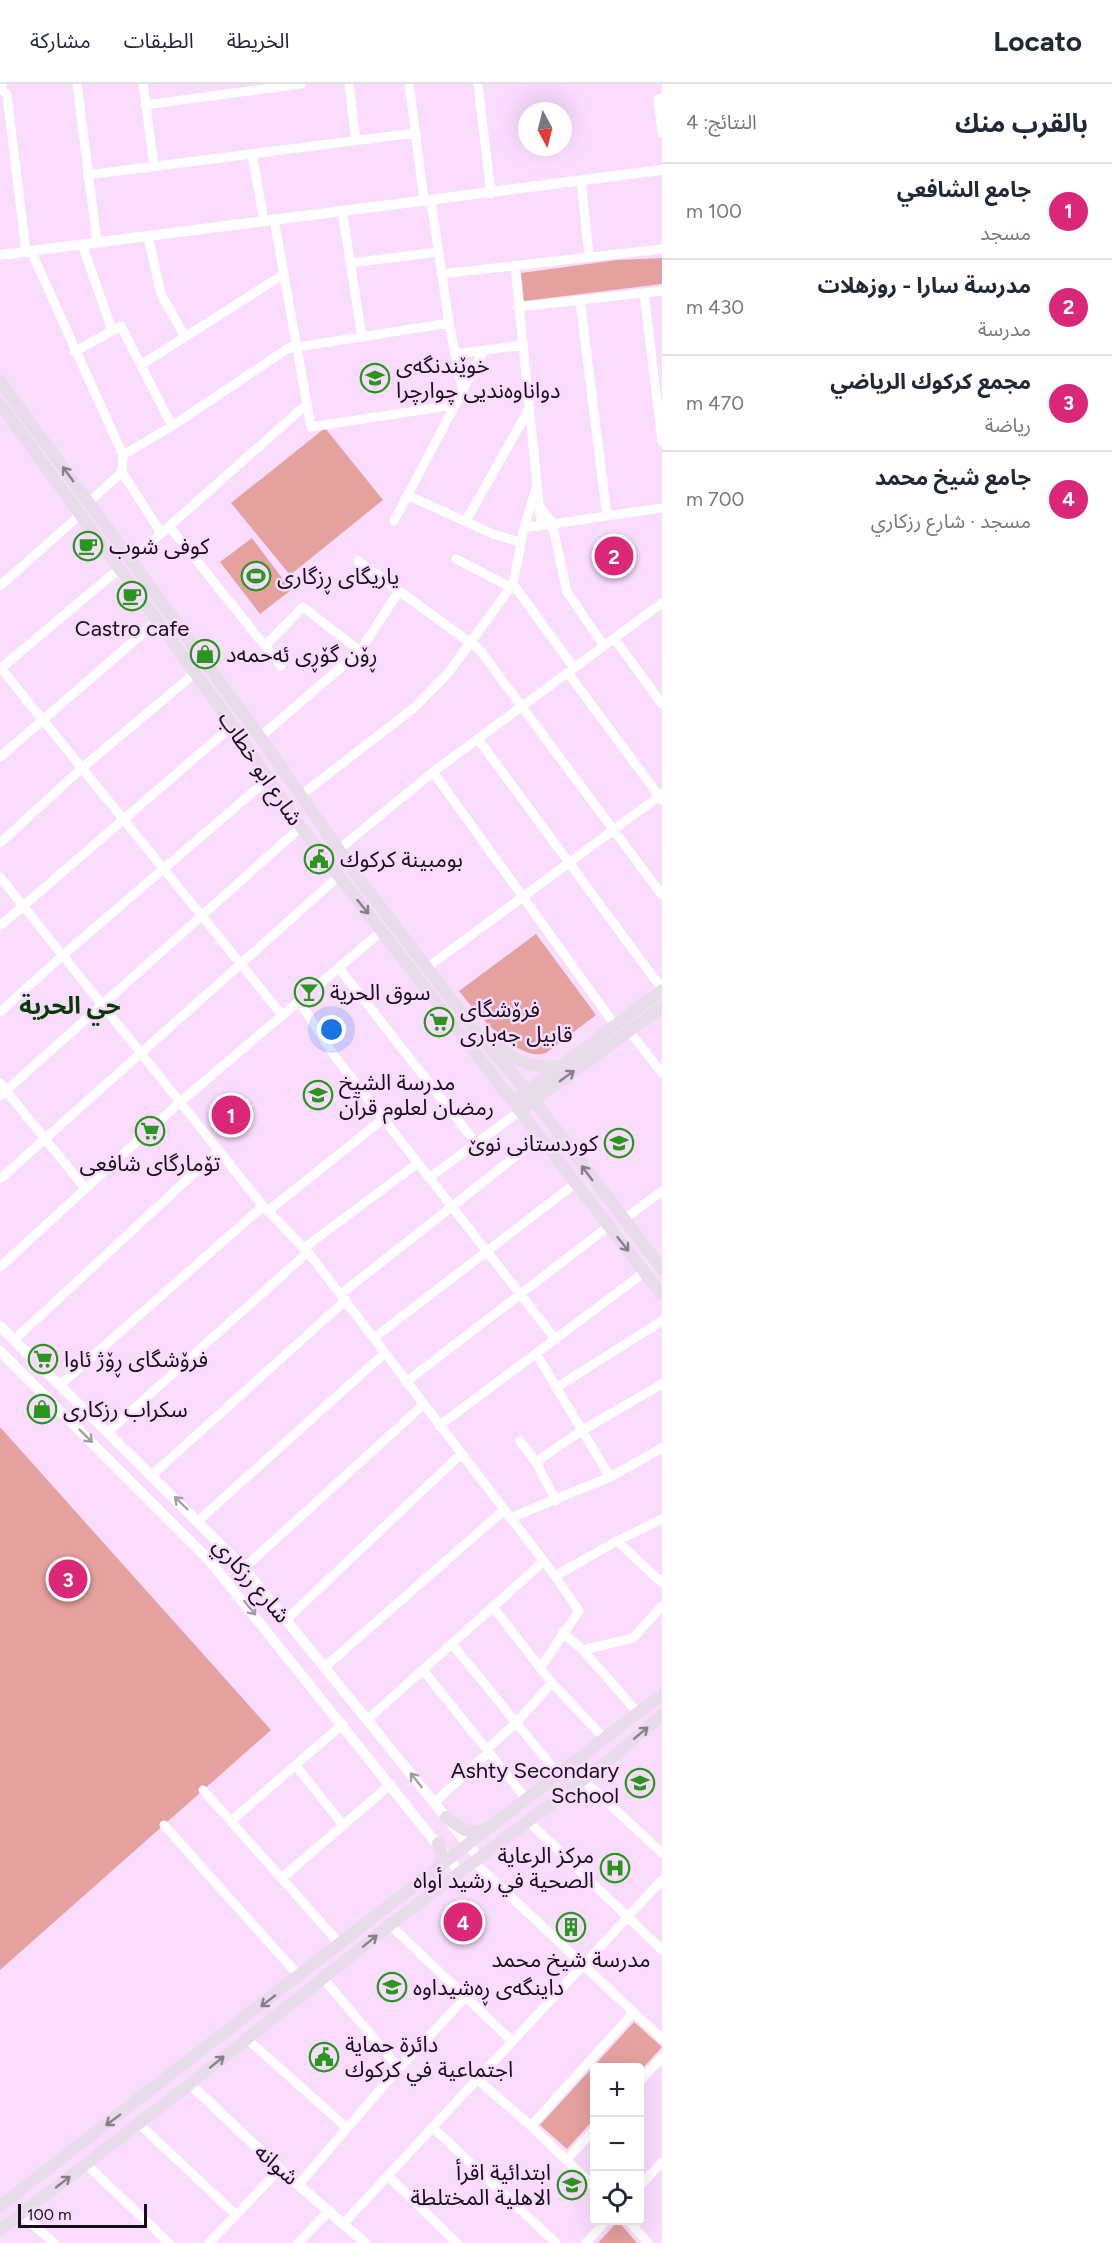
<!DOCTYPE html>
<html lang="ar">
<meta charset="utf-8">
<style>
:root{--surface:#fff;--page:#f2f2f3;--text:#1f2937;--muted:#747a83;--line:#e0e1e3;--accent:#db2777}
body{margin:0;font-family:Figtree,"Noto Sans Arabic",sans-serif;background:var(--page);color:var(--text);direction:rtl}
.controls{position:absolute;right:18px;bottom:18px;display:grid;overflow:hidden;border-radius:6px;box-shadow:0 6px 24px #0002}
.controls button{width:54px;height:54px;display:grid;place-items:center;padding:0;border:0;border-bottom:2px solid var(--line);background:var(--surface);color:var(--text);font:30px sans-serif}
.compass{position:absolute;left:518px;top:18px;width:54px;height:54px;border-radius:50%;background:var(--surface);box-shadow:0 6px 24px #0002;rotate:173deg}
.scale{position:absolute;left:18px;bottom:15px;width:129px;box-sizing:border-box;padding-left:6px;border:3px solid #170d19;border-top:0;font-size:16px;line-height:21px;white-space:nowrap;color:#170d19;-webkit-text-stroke:4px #fadcff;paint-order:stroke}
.you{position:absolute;left:332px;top:946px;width:21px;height:21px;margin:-15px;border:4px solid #fff;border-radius:50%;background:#1a73e8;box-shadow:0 0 0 9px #1a73e833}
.badge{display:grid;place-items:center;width:39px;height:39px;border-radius:50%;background:var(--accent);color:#fff;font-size:20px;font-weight:700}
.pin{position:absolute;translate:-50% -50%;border:3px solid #fff;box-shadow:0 2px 6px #0006}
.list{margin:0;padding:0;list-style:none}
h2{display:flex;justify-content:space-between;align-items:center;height:78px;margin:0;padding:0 24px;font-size:26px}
h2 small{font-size:20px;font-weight:400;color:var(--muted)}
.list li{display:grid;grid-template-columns:39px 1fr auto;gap:18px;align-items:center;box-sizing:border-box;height:96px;padding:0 24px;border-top:2px solid var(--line)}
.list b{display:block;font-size:22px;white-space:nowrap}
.list p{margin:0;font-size:20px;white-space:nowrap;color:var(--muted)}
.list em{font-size:20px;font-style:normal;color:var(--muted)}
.icon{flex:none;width:33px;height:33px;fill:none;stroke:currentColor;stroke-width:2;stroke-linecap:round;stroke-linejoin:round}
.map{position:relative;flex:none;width:662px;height:2159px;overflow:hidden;direction:ltr}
header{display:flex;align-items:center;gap:36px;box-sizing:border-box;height:84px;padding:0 30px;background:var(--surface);border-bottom:2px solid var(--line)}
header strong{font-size:28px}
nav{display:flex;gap:33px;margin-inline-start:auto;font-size:21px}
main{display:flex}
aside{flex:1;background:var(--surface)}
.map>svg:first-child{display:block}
</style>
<header>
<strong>Locato</strong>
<nav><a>الخريطة</a><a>الطبقات</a><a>مشاركة</a></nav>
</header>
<main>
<aside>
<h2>بالقرب منك<small>النتائج: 4</small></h2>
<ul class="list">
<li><span class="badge">1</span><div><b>جامع الشافعي</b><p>مسجد</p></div><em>100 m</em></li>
<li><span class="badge">2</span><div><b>مدرسة سارا - روزهلات</b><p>مدرسة</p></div><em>430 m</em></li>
<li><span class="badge">3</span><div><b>مجمع كركوك الرياضي</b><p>رياضة</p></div><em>470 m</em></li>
<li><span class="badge">4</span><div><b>جامع شيخ محمد</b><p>مسجد · شارع رزكاري</p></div><em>700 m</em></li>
</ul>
</aside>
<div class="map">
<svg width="662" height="2159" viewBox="0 0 662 2159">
<rect width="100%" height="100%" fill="#fadcff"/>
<path fill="#e5a19e" d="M662 174V200L524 217 521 189 617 176Z
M325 344 383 416 290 491 231 419Z
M252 454 291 506 260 530 220 478Z
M536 850 596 931 546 969C517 979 476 928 459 907Z
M0 1343 271 1646 0 1886Z
M634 1938 662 1963 640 1987V1984H594V2035L567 2065 540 2041Z
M618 2137 637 2159H598Z"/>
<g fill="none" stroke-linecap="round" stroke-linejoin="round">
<path stroke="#fff" stroke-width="9" d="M77 0 97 159
M143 0 154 82
M349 0 356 57
M409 0 424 116
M478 0 491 110
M0 3 7 11 26 168
M662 14 658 15 662 49
M145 21 301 0
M252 70 264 137
M87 91 415 49
M581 96 589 171
M431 116 449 239 462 304
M342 126 362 253
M274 135 311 343 454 321
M148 152 161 210 185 253
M82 160 112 246
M31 167 123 371
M350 179 438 168
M515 181 541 440
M441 190 662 165
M644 209 662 357
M580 216 607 432
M518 223 662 207
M286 265 449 239
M74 268 121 242 172 342 123 371 122 388 161 449
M455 270 524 261
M141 281 284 190
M172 342 290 263
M407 411 493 450 520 458
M88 419 122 388
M540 422 552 439 567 508 604 562
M394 437 484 266
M466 437 529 325
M169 442 281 582
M524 444 662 424
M456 475 514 505
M130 477 307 320
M358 477 479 565 662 811
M513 500 574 584
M0 502 80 431
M614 554 662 620
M265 562 303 523 360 567
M0 583 282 931
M0 585 119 485
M568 589 662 716
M260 653 360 567 399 507
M478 655 662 905
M0 673 157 537
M433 688 615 941
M300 712 415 623 449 588 513 500 524 444 537 401
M0 759 82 684 195 589
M338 766 433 688 662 519
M0 793 263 1122 308 1168 555 1492 579 1527 540 1584
M0 842 233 641
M428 883 662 710
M339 884 476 1059
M299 917 336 974 556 1256
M0 928 62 872 268 695
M629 947 662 989
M0 999 84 1103
M0 1012 301 743
M429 1094 520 1027
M0 1095 339 792
M268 1127 383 1035
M623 1136 662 1107
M304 1164 418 1079
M0 1183 180 1018 382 847
M341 1210 540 1053
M374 1254 576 1099
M14 1256 218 1067
M537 1271 610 1393
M406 1298 609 1142
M60 1301 263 1122
M557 1303 662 1237
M439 1342 645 1188
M108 1348 308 1168
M520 1357 536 1378 556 1417
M536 1378 581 1347 662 1300
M152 1391 346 1216
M510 1434 610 1393 662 1364
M199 1436 385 1269
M617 1457 662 1435
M244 1484 423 1321
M555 1492 617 1457 662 1499
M493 1523 552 1599 605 1655
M287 1535 461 1370
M562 1548 583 1566 638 1629
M452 1560 559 1691
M583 1566 633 1554 662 1522
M325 1583 504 1426
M423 1586 527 1716
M368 1635 543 1478
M487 1665 516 1639 552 1599
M296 1682 343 1741
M582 1695 662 1769
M203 1706 340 1860
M434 1719 489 1668
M527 1736 662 1866
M231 1737 343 1640
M164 1741 299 1892
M474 1778 662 1955
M282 1794 391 1700
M390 1841 512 1957
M323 1894 399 1984 465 1914
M247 1955 347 2044
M477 1995 531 2042 594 2103
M640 1997 662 1973
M138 2039 235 2130
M531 2042 633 1929
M432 2043 556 2159
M567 2075 594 2046
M86 2080 169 2159
M388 2092 457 2159
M299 2100 399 1984
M640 2102 662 2078
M21 2130 54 2159
M628 2136 648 2159
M344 2139 662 1796
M209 2159 280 2085
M298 2159 330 2126
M586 2159 607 2136"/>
<path stroke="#fff" stroke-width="10" d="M0 2 2 0
M0 171 662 86
M0 1242 244 1484 479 1774
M0 1267 209 1476 460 1789
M190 2000 280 2085 365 2159"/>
<path stroke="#e8dbea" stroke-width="12" d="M0 297 260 653 360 796 474 945 527 1007 662 1185
M0 320 224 629 301 743 662 1211
M492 959C513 974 531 986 557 982
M513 1018 662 906
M528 1021 662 923
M446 1733C459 1743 468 1752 485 1745
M438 1759 443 1773 438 1783
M0 2122 662 1610
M0 2146 190 2000 390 1841 603 1681 662 1631"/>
</g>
<defs><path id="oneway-shaft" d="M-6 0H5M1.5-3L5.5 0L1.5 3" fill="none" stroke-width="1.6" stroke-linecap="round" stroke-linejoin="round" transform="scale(1.5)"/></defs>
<g stroke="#8a7e8c">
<use href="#oneway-shaft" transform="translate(68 390) rotate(-126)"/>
<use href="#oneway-shaft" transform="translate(363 823) rotate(51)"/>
<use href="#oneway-shaft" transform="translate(567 992) rotate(-36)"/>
<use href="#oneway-shaft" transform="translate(587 1089) rotate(-127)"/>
<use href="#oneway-shaft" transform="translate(623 1160) rotate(52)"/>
<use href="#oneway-shaft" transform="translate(641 1649) rotate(-40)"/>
<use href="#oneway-shaft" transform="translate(370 1857) rotate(-39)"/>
<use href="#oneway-shaft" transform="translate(268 1917) rotate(142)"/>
<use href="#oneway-shaft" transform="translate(217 1978) rotate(-39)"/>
<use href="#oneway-shaft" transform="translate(113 2036) rotate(143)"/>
<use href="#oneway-shaft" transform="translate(63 2098) rotate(-38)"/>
</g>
<g stroke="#a29ea3">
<use href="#oneway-shaft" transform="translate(86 1352) rotate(45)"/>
<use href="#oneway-shaft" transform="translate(181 1419) rotate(-136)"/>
<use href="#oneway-shaft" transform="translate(250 1524) rotate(51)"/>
<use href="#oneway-shaft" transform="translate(416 1696) rotate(-128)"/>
</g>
<defs>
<g id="school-ring" transform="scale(1.5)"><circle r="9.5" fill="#fadcff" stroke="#2b961f" stroke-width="1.5"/><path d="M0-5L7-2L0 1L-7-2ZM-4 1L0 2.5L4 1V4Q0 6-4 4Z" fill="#2b961f"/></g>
<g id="cafe-ring" transform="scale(1.5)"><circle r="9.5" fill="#fadcff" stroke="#2b961f" stroke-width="1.5"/><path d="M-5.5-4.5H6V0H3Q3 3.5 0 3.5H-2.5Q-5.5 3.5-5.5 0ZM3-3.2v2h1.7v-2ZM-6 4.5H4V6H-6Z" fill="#2b961f"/></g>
<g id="stadium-ring" transform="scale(1.5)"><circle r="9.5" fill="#fadcff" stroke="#2b961f" stroke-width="1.5"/><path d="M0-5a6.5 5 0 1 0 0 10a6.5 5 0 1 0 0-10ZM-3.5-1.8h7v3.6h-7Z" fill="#2b961f"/></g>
<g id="shop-ring" transform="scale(1.5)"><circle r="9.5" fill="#fadcff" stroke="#2b961f" stroke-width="1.5"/><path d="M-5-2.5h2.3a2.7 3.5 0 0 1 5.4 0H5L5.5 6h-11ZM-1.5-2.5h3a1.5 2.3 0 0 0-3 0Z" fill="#2b961f"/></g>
<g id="civic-ring" transform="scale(1.5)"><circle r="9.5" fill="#fadcff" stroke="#2b961f" stroke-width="1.5"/><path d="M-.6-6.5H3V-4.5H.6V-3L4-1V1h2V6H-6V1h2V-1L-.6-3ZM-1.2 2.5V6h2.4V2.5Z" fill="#2b961f"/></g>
<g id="bar-ring" transform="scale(1.5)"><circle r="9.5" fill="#fadcff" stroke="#2b961f" stroke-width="1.5"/><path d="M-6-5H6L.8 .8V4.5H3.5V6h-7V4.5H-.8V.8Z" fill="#2b961f"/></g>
<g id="supermarket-ring" transform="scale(1.5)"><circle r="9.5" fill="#fadcff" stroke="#2b961f" stroke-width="1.5"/><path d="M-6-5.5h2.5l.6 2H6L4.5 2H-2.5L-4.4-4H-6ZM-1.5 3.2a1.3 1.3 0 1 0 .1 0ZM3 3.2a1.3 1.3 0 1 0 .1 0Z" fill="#2b961f"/></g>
<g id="hospital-ring" transform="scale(1.5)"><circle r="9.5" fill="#fadcff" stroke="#2b961f" stroke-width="1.5"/><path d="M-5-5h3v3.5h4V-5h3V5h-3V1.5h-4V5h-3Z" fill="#2b961f"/></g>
<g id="building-ring" transform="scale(1.5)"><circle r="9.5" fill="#fadcff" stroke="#2b961f" stroke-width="1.5"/><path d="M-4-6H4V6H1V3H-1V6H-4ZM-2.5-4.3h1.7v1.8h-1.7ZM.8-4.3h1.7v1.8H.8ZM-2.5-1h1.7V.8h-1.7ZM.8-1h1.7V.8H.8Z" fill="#2b961f"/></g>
</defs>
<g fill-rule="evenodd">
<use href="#school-ring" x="375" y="294"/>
<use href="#cafe-ring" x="88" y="462"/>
<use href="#stadium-ring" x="256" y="492"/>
<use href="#cafe-ring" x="132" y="512"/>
<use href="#shop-ring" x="205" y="570"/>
<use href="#civic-ring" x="319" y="775"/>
<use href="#bar-ring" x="309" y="908"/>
<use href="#supermarket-ring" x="439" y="938"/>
<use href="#school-ring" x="318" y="1011"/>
<use href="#supermarket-ring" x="150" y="1047"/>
<use href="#school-ring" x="619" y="1059"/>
<use href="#supermarket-ring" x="43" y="1275"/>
<use href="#shop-ring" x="42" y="1325"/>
<use href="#school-ring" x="640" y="1699"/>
<use href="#hospital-ring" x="615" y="1784"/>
<use href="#building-ring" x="571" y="1843"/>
<use href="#school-ring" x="392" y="1903"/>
<use href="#civic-ring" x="324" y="1973"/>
<use href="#school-ring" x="572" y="2101"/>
</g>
<g text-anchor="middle" stroke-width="5" stroke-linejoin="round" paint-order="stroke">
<g font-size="22" fill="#170d19" stroke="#fadcff" text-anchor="start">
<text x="396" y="289">خوێندنگەی<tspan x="396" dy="25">دواناوەندیی چوارچرا</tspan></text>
<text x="109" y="470">كوفى شوب</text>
<text x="277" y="500">یاریگای ڕزگاری</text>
<text x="132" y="552" text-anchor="middle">Castro cafe</text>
<text x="226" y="578">ڕۆن گۆڕی ئەحمەد</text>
<text x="340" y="783">بومبينة كركوك</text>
<text x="330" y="916">سوق الحرية</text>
<text x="460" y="933">فرۆشگای<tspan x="460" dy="25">قابیل جەباری</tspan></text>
<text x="339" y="1006">مدرسة الشيخ<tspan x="339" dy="25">رمضان لعلوم قرآن</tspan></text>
<text x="598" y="1067" text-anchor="end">کوردستانی نوێ</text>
<text x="150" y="1087" text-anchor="middle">تۆمارگاى شافعى</text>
<text x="64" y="1283">فرۆشگای ڕۆژ ئاوا</text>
<text x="63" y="1333">سكراب رزكارى</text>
<text x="619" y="1694" text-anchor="end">Ashty Secondary<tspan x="619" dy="25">School</tspan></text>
<text x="594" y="1779" text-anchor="end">مركز الرعاية<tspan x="594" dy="25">الصحية في رشيد أواه</tspan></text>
<text x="571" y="1883" text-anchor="middle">مدرسة شيخ محمد</text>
<text x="413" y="1911">داینگەی ڕەشیداوە</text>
<text x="345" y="1968">دائرة حماية<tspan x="345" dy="25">اجتماعية في كركوك</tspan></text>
<text x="551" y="2096" text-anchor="end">ابتدائية اقرأ<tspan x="551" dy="25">الاهلية المختلطة</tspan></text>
</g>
<g font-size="22" fill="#170d19" stroke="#fadcff">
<text transform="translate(261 684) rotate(56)" y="8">شارع ابو خطاب</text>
<text transform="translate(252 1496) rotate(49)" y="8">شارع رزكاري</text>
<text transform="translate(277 2080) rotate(41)" y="8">شوانە</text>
</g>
<g font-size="24" font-weight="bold" fill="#053a01" stroke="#fadcff">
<text x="70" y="930">حي الحرية</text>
</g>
</g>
</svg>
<div class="controls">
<button>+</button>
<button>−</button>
<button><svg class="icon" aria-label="locate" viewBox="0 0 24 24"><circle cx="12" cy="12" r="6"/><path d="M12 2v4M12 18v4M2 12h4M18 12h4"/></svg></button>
</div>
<svg class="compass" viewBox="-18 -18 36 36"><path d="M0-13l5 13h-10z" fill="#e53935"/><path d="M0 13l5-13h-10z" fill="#747a83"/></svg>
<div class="scale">100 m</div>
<div class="you"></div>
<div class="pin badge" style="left:231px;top:1031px">1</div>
<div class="pin badge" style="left:614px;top:472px">2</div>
<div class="pin badge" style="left:68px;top:1495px">3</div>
<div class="pin badge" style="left:463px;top:1838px">4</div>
</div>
</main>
